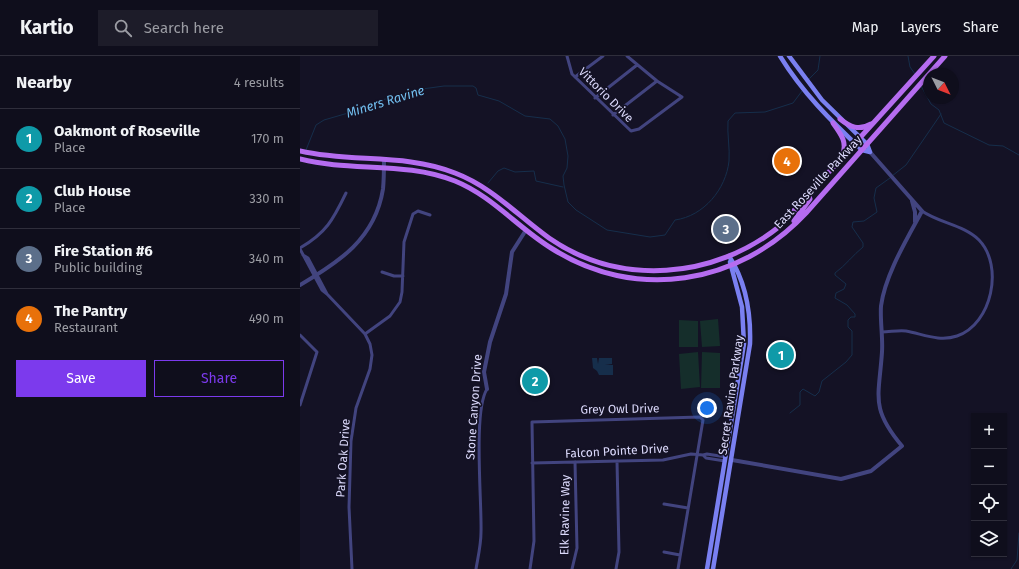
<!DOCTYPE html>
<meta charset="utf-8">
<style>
:root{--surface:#0f0e1c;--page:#1d1c29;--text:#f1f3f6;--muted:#9b9ca3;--line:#2f2e3b;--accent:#7c3aed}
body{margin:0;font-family:"Fira Sans",sans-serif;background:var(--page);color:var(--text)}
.controls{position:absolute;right:12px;bottom:12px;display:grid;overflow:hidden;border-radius:0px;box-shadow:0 1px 3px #0004}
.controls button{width:36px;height:36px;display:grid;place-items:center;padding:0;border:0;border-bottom:1px solid var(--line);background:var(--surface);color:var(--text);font:20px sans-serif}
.compass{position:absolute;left:623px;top:12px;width:36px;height:36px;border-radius:50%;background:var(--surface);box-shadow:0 1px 3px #0004;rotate:132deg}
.you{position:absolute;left:407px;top:352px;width:14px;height:14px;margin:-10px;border:3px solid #fff;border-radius:50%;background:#1a73e8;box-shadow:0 0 0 6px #1a73e833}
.badge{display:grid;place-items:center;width:26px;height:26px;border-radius:50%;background:var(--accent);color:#fff;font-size:13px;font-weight:700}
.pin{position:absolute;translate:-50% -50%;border:2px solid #fff;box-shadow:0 1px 4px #0006}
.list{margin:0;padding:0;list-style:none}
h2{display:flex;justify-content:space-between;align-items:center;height:52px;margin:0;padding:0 16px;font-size:17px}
h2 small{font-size:13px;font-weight:400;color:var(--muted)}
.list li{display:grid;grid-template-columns:26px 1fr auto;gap:12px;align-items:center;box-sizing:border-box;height:60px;padding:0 16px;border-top:1px solid var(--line)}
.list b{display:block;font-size:15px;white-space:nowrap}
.list p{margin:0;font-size:13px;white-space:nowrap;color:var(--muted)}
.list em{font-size:13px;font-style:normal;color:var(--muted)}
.actions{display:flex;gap:8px;padding:12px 16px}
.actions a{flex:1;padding:9px 0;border:1px solid var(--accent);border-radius:0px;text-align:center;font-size:14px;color:var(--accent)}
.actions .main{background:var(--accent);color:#fff}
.icon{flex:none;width:22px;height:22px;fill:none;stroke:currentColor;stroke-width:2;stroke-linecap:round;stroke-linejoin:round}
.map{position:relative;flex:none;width:719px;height:513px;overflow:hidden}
header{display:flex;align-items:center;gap:24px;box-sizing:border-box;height:56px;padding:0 20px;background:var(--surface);border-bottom:1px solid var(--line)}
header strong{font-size:19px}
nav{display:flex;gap:22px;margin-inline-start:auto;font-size:14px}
.search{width:280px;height:36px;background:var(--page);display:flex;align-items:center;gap:10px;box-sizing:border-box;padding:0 14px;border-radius:0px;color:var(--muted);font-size:15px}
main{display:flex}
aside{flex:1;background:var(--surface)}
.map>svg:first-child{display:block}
</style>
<header>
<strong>Kartio</strong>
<div class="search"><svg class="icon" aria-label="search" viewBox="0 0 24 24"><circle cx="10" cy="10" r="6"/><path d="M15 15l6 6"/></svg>Search here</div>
<nav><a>Map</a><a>Layers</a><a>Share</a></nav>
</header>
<main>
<aside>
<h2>Nearby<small>4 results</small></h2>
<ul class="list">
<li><span class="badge" style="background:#0f9aa8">1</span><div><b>Oakmont of Roseville</b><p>Place</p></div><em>170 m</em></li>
<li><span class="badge" style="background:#0f9aa8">2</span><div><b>Club House</b><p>Place</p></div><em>330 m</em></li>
<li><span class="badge" style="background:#5c6f8a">3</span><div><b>Fire Station #6</b><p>Public building</p></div><em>340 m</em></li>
<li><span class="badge" style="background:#e8710a">4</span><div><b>The Pantry</b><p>Restaurant</p></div><em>490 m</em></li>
</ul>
<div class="actions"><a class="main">Save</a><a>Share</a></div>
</aside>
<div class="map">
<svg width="719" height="513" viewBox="0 0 719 513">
<rect width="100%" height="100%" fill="#141225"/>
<path fill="#152e2b" d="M418 263 420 290 402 291 400 265Z
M379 264 398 265V291H379Z
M398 296 400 331 381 333 379 298Z
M402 296 420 297V332H401Z"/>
<path fill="#162e4b" d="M292 302H297L298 308 299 302H312V308L305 309H313V319H299L297 315 293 312Z"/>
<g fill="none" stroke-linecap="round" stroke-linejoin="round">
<path stroke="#162e4b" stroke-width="1" d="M608 0 610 11 615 18
M508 24 518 14 520 0
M621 30 631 48 639 54 644 67 689 89 703 90 719 99
M6 94 16 69 24 64 55 55 79 45 115 34 144 30H173L176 32 178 39 199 45 225 60 250 63 258 70 265 83 268 100 267 112 263 120 264 129 268 146 276 154 307 174 350 181 365 179 375 164C404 160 426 133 429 105 430 92 427 78 428 65L435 57 465 56 493 47 502 35
M592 120 606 109 641 58
M188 127 198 115 204 112 215 116 234 115 236 125 263 131
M490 357 500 349V336L503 333 515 340 519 336 522 325 546 306 552 299V275L548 271V264L551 261H555V258L547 249 535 242 536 237 544 233 546 228 535 219V217C546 209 553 199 563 191V187L552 171 553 166 564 165 577 156 574 142 576 132 590 122
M711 513 717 504 719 477"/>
<path stroke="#42447f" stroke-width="3" d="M267 0 272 18 331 75 339 73 382 41 357 25 327 0
M275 21 303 0
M295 42 337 9
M313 59 357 25
M0 192C26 177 33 164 46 137
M0 193 22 234 27 238 65 278 70 288 72 299 70 313 56 352 51 385 49 451 52 513
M3 199 8 202 27 238
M82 216 94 220H103
M582 276C590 276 598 274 606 275 623 278 639 286 657 280 692 268 704 210 679 184 664 169 639 167 622 155
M65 278 90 260 100 246 102 236 104 186 113 158 118 155 130 159
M0 279 17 296 0 349
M403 399 406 402 425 405
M232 407 363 404 391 398 403 399 407 398 426 401
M364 448 388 452
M364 496 380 499
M176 513C178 501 181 489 181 476 182 446 173 355 187 333
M230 513 234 485 232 366 400 361 403 364 378 513
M272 513 277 492 275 406
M316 513 319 496 317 405"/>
<path stroke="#42447f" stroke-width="4" d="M612 145 615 156V166
M0 229C39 206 75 183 83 133 84 123 84 113 84 103
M187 333 184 316 190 286 206 238 212 196 226 174
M432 404 541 423 571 415 602 390C570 352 579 341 582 296 583 281 580 265 581 250 585 219 607 183 622 155L570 96"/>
<path stroke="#7a80f1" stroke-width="4.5" d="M480 0C502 36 531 65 562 94L570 96
M489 0 522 44 567 88 570 96
M407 513 444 288 442 251 430 206
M413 513 450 288C451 257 446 226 429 200"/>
<path stroke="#b56cf0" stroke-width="5" d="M540 63C550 71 559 75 571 68
M533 67C541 78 548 87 542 100
M0 95C51 107 105 97 155 117 192 131 217 159 249 182 320 231 414 223 480 170L634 0
M0 103C51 116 105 105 155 125 192 140 217 171 251 192 335 246 439 229 506 157L645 0
M494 165 510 143 509 140"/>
</g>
<g text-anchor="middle" stroke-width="3.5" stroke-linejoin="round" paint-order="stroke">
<g font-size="12" fill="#dbd9fb" stroke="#141225">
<text transform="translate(306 39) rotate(45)" y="4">Vittorio Drive</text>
<text transform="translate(518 126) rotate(-47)" y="4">East Roseville Parkway</text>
<text transform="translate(431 339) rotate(-82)" y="4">Secret Ravine Parkway</text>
<text transform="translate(174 351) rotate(-86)" y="4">Stone Canyon Drive</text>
<text transform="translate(320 353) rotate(-1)" y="4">Grey Owl Drive</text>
<text transform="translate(317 395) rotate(-3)" y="4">Falcon Pointe Drive</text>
<text transform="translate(43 402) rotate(-86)" y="4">Park Oak Drive</text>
<text transform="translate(265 459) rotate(-89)" y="4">Elk Ravine Way</text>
</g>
<g font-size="13" font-style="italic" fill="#72bff0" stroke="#141225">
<text transform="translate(85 45) rotate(-17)" y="5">Miners Ravine</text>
</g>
</g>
</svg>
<div class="controls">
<button>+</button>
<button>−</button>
<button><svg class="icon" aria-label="locate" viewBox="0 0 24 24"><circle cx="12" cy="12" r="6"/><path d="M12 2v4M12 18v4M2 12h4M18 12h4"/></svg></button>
<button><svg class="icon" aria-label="layers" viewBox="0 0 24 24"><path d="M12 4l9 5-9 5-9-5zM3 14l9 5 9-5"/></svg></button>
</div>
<svg class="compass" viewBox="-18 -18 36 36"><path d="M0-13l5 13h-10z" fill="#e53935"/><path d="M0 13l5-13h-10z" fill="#9b9ca3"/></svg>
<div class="you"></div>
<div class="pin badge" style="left:481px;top:299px;background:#0f9aa8">1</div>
<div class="pin badge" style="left:235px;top:325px;background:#0f9aa8">2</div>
<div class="pin badge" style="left:426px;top:173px;background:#5c6f8a">3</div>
<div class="pin badge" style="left:487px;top:105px;background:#e8710a">4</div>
</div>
</main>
